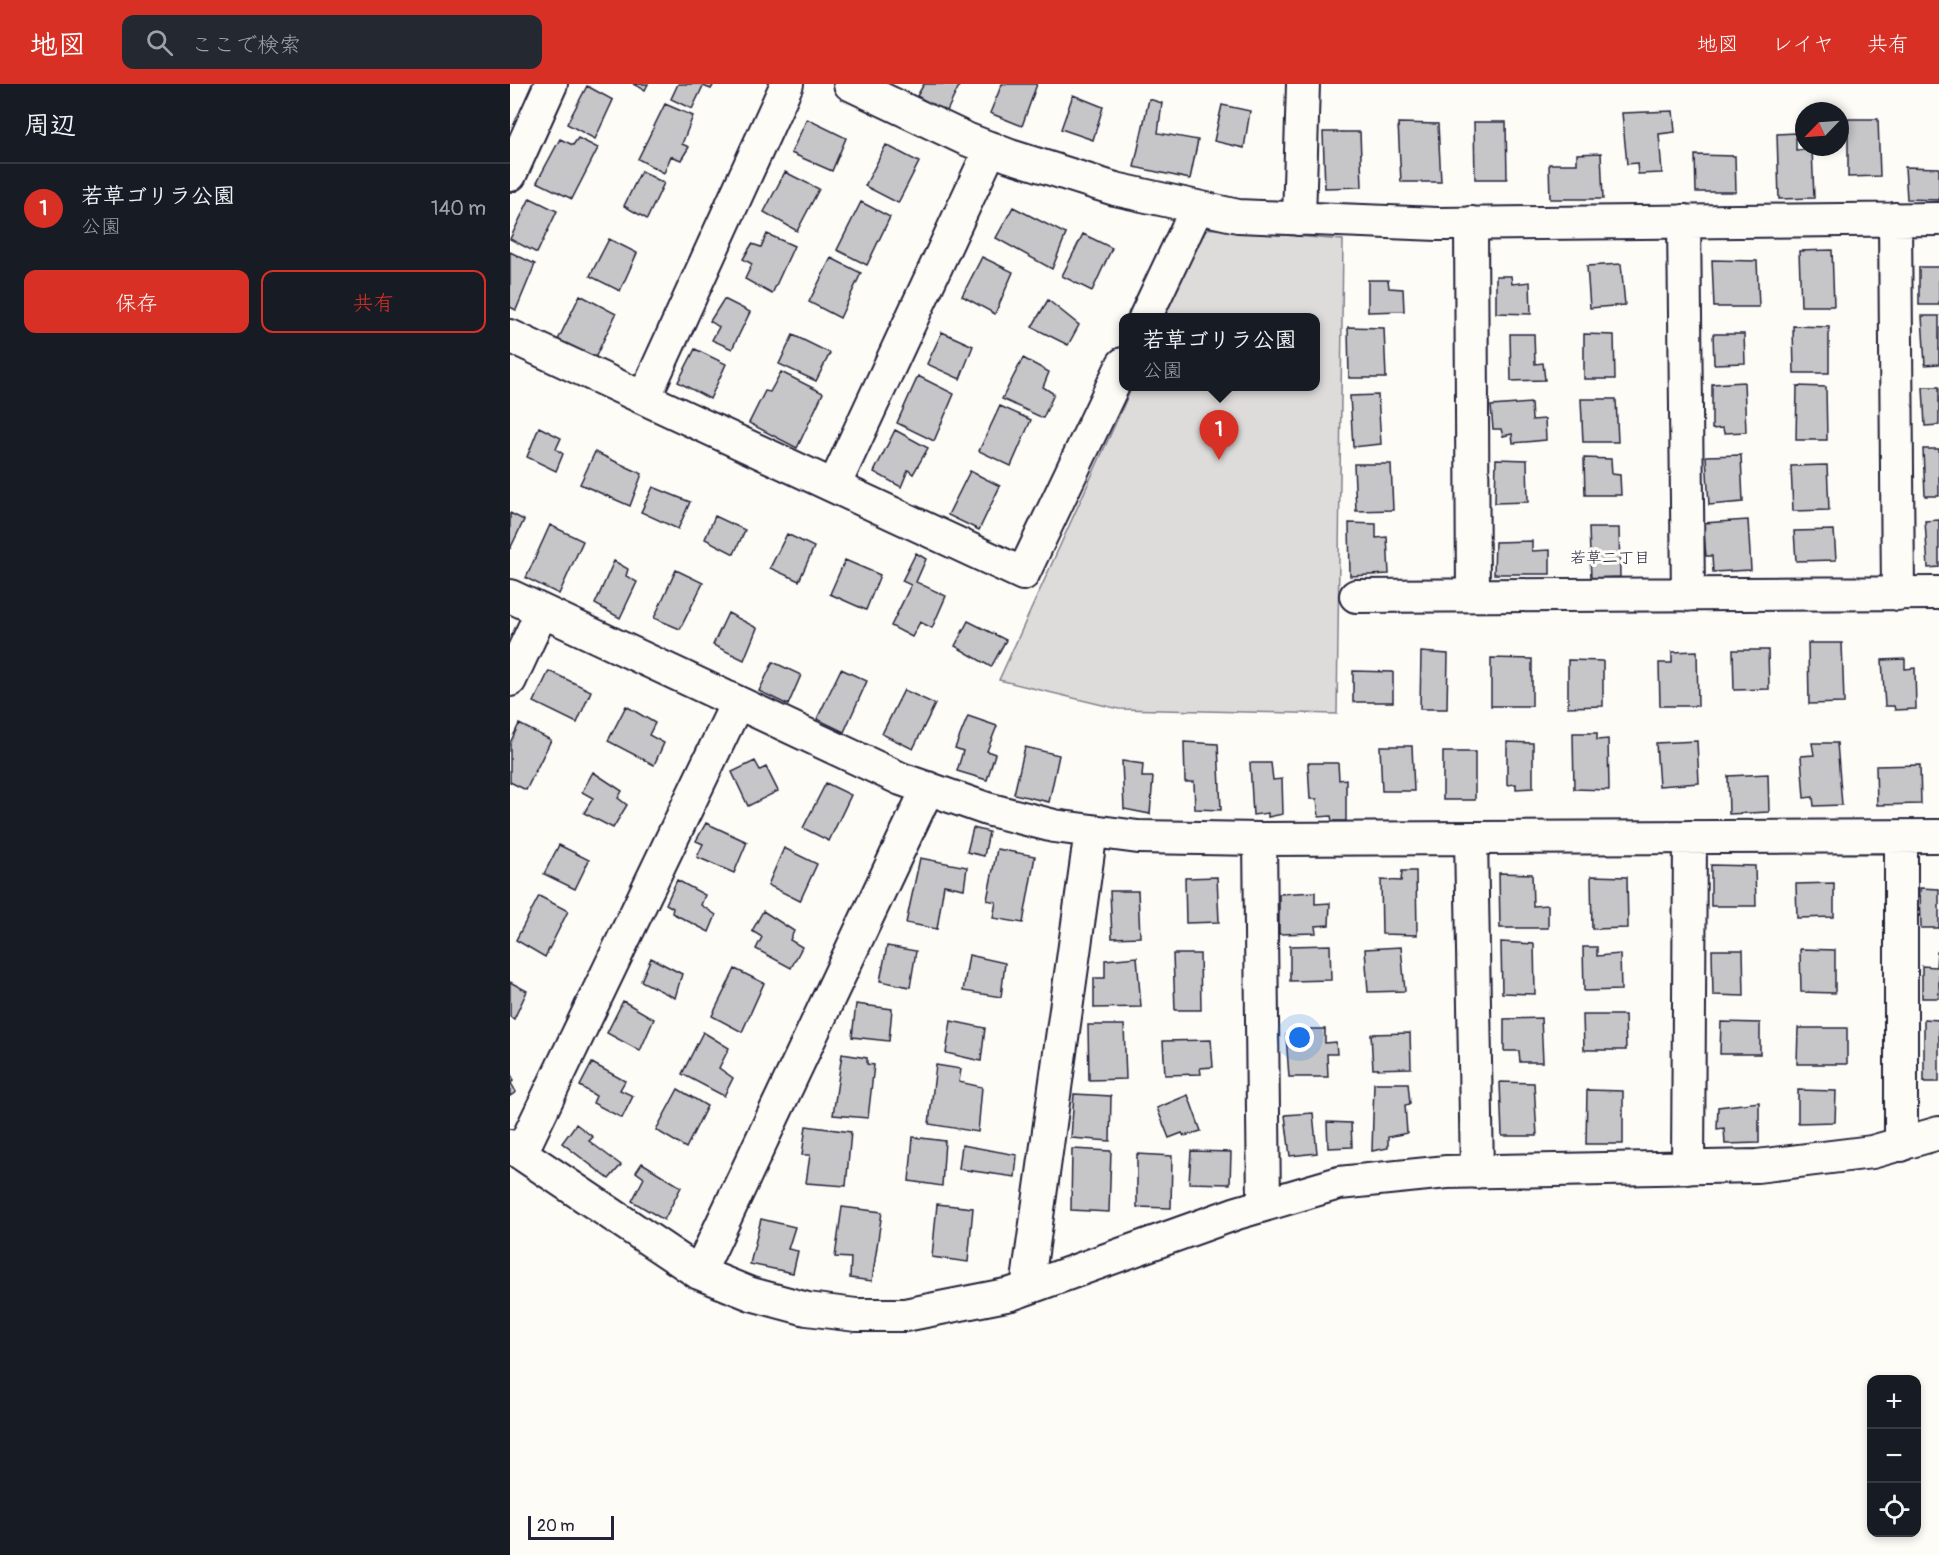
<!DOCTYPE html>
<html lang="ja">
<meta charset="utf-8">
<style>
:root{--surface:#171b24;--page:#242831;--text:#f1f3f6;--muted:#9ea1a6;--line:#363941;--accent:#d93025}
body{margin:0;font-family:Pangolin,"Klee One",sans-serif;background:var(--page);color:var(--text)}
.controls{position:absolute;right:18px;bottom:18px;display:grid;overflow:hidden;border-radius:12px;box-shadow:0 3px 9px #0003}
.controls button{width:54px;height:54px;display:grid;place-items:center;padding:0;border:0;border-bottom:2px solid var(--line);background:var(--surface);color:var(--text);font:30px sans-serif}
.compass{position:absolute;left:1285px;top:18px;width:54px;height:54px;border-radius:50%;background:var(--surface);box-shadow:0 3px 9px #0003;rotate:245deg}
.scale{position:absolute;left:18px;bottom:15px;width:86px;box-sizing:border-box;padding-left:6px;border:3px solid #22223b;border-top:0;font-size:16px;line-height:21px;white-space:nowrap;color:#22223b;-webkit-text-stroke:4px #fdfcf7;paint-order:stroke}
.you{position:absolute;left:790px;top:954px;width:21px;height:21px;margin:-15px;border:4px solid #fff;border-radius:50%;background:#1a73e8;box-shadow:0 0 0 9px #1a73e833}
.badge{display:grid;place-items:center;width:39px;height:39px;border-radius:50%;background:var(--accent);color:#fff;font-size:20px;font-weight:700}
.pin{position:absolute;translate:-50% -50px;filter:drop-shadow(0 2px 3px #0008)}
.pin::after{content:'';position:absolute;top:32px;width:21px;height:18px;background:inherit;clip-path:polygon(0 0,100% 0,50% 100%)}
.popup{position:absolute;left:609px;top:229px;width:201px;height:78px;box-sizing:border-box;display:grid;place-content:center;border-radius:12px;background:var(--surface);filter:drop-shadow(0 2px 4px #0005);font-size:20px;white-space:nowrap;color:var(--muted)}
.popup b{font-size:22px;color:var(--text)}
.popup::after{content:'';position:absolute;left:50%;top:100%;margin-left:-12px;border:12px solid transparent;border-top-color:var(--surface)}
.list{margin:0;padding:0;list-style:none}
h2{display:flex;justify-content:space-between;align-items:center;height:78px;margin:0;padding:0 24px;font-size:26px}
h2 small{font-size:20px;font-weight:400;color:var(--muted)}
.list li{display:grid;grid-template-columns:39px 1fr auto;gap:18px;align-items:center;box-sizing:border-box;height:90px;padding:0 24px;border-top:2px solid var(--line)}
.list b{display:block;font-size:22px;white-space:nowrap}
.list p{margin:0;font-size:20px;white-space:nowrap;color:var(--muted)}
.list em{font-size:20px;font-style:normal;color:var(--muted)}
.actions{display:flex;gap:12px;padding:18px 24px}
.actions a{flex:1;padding:14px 0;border:2px solid var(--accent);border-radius:12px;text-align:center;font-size:21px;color:var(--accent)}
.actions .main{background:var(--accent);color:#fff}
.icon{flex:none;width:33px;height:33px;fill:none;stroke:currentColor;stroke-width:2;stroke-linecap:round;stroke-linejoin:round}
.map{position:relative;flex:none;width:1429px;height:1471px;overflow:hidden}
header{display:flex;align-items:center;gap:36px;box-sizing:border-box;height:84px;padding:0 30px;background:var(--accent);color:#fff}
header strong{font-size:28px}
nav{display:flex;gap:33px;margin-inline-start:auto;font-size:21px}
.search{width:420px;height:54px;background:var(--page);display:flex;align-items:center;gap:15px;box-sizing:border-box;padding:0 21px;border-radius:12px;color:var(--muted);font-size:22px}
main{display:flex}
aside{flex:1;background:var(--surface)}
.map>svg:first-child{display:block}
</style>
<header>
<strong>地図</strong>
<div class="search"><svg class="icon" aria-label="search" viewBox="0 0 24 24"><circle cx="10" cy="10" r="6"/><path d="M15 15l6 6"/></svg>ここで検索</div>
<nav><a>地図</a><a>レイヤ</a><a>共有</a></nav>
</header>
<main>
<aside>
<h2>周辺<small></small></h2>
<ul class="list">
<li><span class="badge">1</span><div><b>若草ゴリラ公園</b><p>公園</p></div><em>140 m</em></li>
</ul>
<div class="actions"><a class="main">保存</a><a>共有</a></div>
</aside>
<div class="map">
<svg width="1429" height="1471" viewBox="0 0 1429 1471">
<rect width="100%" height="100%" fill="#fdfcf7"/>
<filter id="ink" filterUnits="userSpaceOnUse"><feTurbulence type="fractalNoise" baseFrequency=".0167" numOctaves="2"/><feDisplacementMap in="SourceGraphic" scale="12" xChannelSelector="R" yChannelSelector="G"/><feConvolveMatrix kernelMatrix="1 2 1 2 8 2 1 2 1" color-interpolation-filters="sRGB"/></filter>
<g filter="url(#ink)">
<path fill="#dddcdb" stroke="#807f8b" stroke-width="1.5" d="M693 144 833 156 827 630 609 625 489 596 622 303 805 302V234L653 233Z"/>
<path fill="#c6c6c8" stroke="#22223b" stroke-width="1.5" d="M123 0H138L135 6Z
M168 0H204L201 5 193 2 182 25 161 15Z
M414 0H450L436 29 407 12Z
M492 0H527L512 42 480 29Z
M77 2 103 16 85 55 57 40Z
M563 11 593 23 583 56 551 45Z
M639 15 652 19 648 49 688 56 680 95 624 83Z
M155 20 183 32 172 60 179 63 171 76 161 72 154 89 128 75Z
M712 21 740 27 734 64 704 57Z
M1163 27 1165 48 1149 50 1152 89 1128 90 1127 79 1117 80 1112 29Z
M297 35 336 54 322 87 281 69Z
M1338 35H1368L1370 92 1338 93Z
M964 38H996L997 95H965Z
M888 39 928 40 931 98H891Z
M813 48H850L852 103 815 104Z
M1286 49V66L1302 65 1304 114 1269 115 1267 50Z
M68 54 88 64 62 115 27 98 50 55 63 61Z
M376 61 409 78 388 119 355 102Z
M1091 69 1093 115H1040L1039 80H1067V70Z
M1185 71 1225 72 1226 108H1186Z
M1395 83 1429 84V116L1397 115Z
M131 87 154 99 137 135 114 122Z
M275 88 309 105 287 147 254 128Z
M20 114 47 127 27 169 0 155Z
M351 118 380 133 357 181 327 166Z
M503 123 556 150 542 185 486 154Z
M257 150 284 162 262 210 235 195 242 180 233 175 242 160 251 163Z
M573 150 602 164 582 207 552 192Z
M99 155 127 169 110 207 80 192Z
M1322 166 1324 222H1291L1289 167Z
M0 168 25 180 6 226 0 223Z
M472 173 503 188 485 230 452 212Z
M321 174 351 189 330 234 299 218Z
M1202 176 1247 177 1249 223H1204Z
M1111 180 1115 221 1080 224 1077 182Z
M1409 183H1429V221H1409Z
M986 192H1001L1002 200 1020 198 1021 230 986 229Z
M858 196H878L879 204 893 205 894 227 858 228Z
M70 211 106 230 85 274 48 256Z
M214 215 240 228 222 265 202 256 209 243 200 237Z
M538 216 569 241 558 261 522 243Z
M1412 232H1429V280L1415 281Z
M1283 242 1319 243V289H1284Z
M838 243 874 244 876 294H839Z
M432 248 463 262 450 295 417 280Z
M1000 250H1024L1025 280 1033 279 1035 296 1001 297Z
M1074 250 1104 251 1105 295H1074Z
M1203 250H1234L1235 279 1204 280Z
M283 251 320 269 306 297 269 280Z
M185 265 216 280 200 315 168 298Z
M513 274 539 288 533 303 544 310 533 334 492 315Z
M271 288 313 309 287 364 239 339 255 307 260 308Z
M408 292 444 310 424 357 387 339Z
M1234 298 1236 348 1214 349 1213 344 1202 345V300Z
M1287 302 1316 303 1317 356H1286Z
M1413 303H1429V341L1415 342Z
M868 311 871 360 843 363 840 312Z
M1071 315H1106L1108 358H1073Z
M1021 319 1022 336 1035 335 1036 356 1003 359 1002 350 993 352 991 345H983L981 322Z
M490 322 521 336 501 382 469 367Z
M29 343 51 354 46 365 53 370 46 387 17 373Z
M385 346 418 364 403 390 398 386 391 403 364 388Z
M1413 365H1429V412H1415Z
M85 368 132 390 120 422 70 400Z
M1231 371 1233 418 1199 421 1196 372Z
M1074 374 1101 375 1102 390 1110 391 1111 411H1075Z
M986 375 1017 376 1018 418 985 419Z
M844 380H881L883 426 846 427Z
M1317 381 1319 426 1283 427 1281 382Z
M460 387 490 402 469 446 438 431Z
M143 403 180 418 168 445 131 428Z
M0 429 14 436 0 465Z
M205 432 235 446 224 470 195 455Z
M1238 436 1241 486 1203 488 1202 472H1196L1193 439Z
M1429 436V483L1418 484 1415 437Z
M839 439 866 440V454L877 453 879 490 840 492Z
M40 441 73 457 49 510 16 494Z
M1079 444H1109L1110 493 1081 494Z
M1324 446 1326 476 1286 477 1284 447Z
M277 450 304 463 289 497 260 484Z
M1022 457V467L1040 466V490H984L985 458Z
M406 469 416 475 406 498 436 512 422 544 410 538 402 553 381 542 401 501 392 497Z
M335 476 370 491 356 526 320 510Z
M104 477 118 485 116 492 127 498 110 534 85 520Z
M166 486 193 499 170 545 144 534Z
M218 529 247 544 234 576 203 561Z
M458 537 496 556 481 583 445 562Z
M1298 559H1332L1334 619 1299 620Z
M1223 566H1258L1259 605 1224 606Z
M1187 567 1188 622H1150L1149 579H1162V568Z
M911 568 938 570 937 625H910Z
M981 574 1022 575V622H981Z
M1395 575V585L1405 584 1406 625 1385 626 1384 622H1375L1372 576Z
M1058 576 1093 577V622L1058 623Z
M263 578 291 591 278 621 249 607Z
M331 585 357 597 334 648 307 635Z
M39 587 81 607 67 639 24 618Z
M843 587 883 588V618H843Z
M394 606 425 620 403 665 372 650Z
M116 622 145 639 139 651 154 659 144 681 98 657Z
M458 632 487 642 477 667 485 670 477 696 447 687 453 667 445 664Z
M9 640 41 656 16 706 0 698V659Z
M1063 649H1087V656L1098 655 1099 706 1064 705Z
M1187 657 1189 699 1149 702 1146 659Z
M674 658 708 660 711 726 685 725 684 698H675Z
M997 658 1023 659V704L1006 705V700L997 701Z
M1302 659H1327L1332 721 1304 722 1303 713 1294 714 1291 672 1304 671Z
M870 662H902L904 707H872Z
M515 663 549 671 539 718 504 710Z
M933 668H965V716H933Z
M245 677 250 686 256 683 268 707 238 722 222 688Z
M612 677 633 680 632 693H643L640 730 614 725Z
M740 679H761L763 696 772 695 773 730 758 733V729L743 731Z
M798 679H828L829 696 836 695V737H822L821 732 809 733 807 715H800Z
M1410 681 1411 720 1367 721 1366 682Z
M83 688 112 707 108 714 117 721 103 744 74 729 83 714 72 708Z
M1258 690 1259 728 1219 730 1218 692Z
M316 699 341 711 319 757 293 744Z
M196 739 237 758 224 789 187 773 193 760 186 757Z
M463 744 479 748 474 772 457 768Z
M49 761 79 776 65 805 34 790Z
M274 764 307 780 290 817 258 801Z
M487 765 525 772 513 839 483 834 486 818 477 816Z
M410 774 457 783 454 805 434 801 427 845 396 839Z
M1201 781 1245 782 1246 822H1201Z
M892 787H906L907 851 872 850 871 796 891 797Z
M989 789 1022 790 1023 822 1038 821V844H990Z
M1081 792 1117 793 1118 844 1082 845Z
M707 793 709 838 676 839 675 794Z
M167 796 195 811 191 821 206 831 199 848 162 829 163 824 156 820Z
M1324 799V833L1287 834 1286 800Z
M1410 804 1429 805V844H1411Z
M600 807H628L630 853 602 854Z
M805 808V820L820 819 819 841 805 842 806 849 769 850V810Z
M29 812 58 827 35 873 6 856Z
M253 827 284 847 280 856 292 863 281 884 246 865 252 853 242 847Z
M991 858 1024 860 1025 910 992 909Z
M820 861 821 896 780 897V862Z
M377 862 406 867 400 903 370 897Z
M891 863 895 907 858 908 855 865Z
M1073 863H1087V872L1110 870 1111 906 1074 907Z
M1290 865 1325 866V909L1291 908Z
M1202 866H1233L1234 912 1203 911Z
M1427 868H1429V914H1412V882L1426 883Z
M663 870H690L691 926H665Z
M459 871 495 879 491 913 453 907Z
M627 873 631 923 584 924V894H595V876Z
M141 874 172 890 165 914 131 897Z
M225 885 254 899 232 948 202 932Z
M0 898 17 907 4 935 0 933Z
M113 917 144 935 130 967 97 949Z
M346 920 382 925 379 957 342 953Z
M1073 931H1115L1116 966H1074Z
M1031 934 1033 978H1010L1009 967H994V935Z
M1414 935 1429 936V998H1414Z
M441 937 475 944 471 977 436 969Z
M1211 938 1250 939V970H1210Z
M578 941H614L616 995 579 996Z
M1288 944H1337V980H1287Z
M800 945H815V959L826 958 827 970H817L818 993H779L776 951H800Z
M193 948 219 964 209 984 223 994 214 1012 172 990Z
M900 949 901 984 863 985 861 950Z
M701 956 703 983 690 984 691 990 655 991 653 957Z
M332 970 357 974V980L364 981 358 1034 323 1031Z
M82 979 115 997 110 1006 123 1012 112 1034 83 1019 86 1012 70 1002Z
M426 981 451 985 449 998 472 1003 468 1048 419 1040Z
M0 989 4 996 1 999 6 1008 0 1012Z
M990 998 1024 999 1027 1052H992Z
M864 999H898L900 1020 895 1021 897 1049 878 1053V1064L862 1067Z
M168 1005 197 1022 176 1064 146 1046Z
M1077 1006 1113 1007V1060H1076Z
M1288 1006 1326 1007 1325 1038 1288 1039Z
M564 1010 601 1012 600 1057 561 1054Z
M678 1011 691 1047 674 1052 672 1049 659 1054 647 1024Z
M1249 1018V1059L1215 1060 1214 1044 1207 1045 1208 1023Z
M803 1029 807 1069 780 1072 775 1031Z
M817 1038 841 1039 842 1063 818 1064Z
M66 1040 83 1053 79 1057 111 1081 99 1095 52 1059Z
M296 1042 341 1048 336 1102 296 1099 300 1071H292Z
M403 1053 435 1057 432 1102 399 1097Z
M452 1061 507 1071 505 1093 449 1085Z
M562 1065 601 1067 599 1128 561 1126Z
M681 1067 721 1068 720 1100 679 1099Z
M627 1070 662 1072 661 1124 627 1123Z
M132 1079 171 1103 154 1136 122 1117 134 1094 126 1088Z
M427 1120 463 1124 458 1178 422 1173Z
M332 1123 372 1128 362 1197 340 1194 341 1174 325 1173Z
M251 1135 285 1143 278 1165 288 1167 283 1189 240 1180Z"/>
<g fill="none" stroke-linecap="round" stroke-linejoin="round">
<g stroke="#22223b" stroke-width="36">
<path id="minor" d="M340 0 456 55 500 72 605 105 728 132 928 140 1429 135
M0 91 41 0
M789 135 793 0
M1385 135 1388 510
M1174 137 1178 511
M961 139 963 511
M635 234 687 124
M0 252 513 490 613 280
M134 314 277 0
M324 402 481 64
M0 512 391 695 477 725 544 742 628 753 750 755 1429 752
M846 512 1429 509
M0 596 32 527
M1391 753V1061
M961 754 967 1088
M750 755 754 1120
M0 1062 189 1189 241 1210 297 1225 346 1231H395L501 1210 727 1129 829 1099 937 1088 1247 1082 1362 1068 1429 1049
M11 1069 227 619
M1178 1084 1180 753
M189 1189 418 704
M517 1204 581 747"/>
</g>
<use href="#minor" stroke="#fdfcf7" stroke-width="32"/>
</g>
</g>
<g text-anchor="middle" stroke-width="6" stroke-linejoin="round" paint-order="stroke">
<g font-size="16" fill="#22223b" stroke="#fdfcf7">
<text x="1100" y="479">若草二丁目</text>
</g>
</g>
</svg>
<div class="controls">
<button>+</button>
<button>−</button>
<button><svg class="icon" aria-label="locate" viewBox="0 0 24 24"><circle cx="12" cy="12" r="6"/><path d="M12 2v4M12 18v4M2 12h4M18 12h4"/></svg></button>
</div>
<svg class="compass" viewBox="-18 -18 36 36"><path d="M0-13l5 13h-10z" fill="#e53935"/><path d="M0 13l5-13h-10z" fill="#9ea1a6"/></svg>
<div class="scale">20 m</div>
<div class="you"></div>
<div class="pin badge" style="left:709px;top:376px">1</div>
<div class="popup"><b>若草ゴリラ公園</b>公園</div>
</div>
</main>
